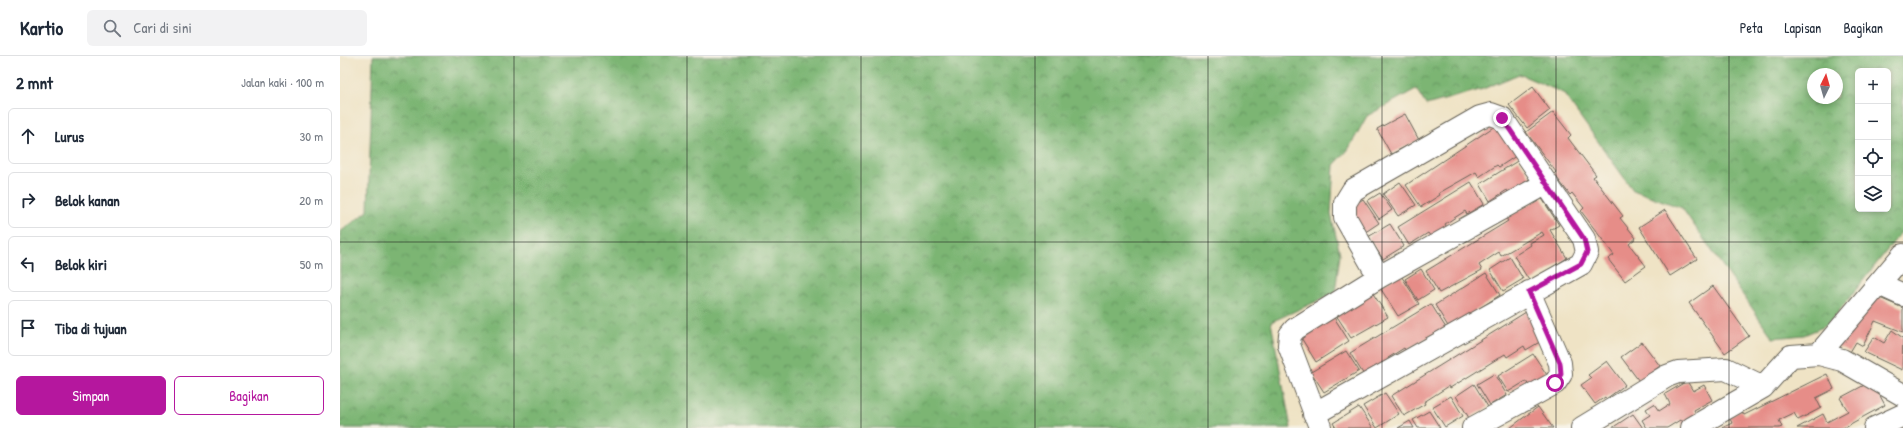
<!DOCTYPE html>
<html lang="id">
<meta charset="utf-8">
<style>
:root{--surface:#fff;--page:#f2f2f3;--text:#1f2937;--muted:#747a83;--line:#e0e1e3;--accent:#b5179e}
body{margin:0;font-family:"Patrick Hand",sans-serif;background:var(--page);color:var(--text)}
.controls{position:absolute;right:12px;top:12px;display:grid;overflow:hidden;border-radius:6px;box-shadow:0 2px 6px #0003}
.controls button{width:36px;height:36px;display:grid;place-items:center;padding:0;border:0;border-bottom:1px solid var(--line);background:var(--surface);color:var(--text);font:20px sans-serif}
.compass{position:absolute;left:1467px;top:12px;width:36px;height:36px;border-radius:50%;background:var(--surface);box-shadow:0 2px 6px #0003;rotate:5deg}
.stop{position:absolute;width:12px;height:12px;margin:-9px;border:3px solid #b5179e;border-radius:50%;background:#fff}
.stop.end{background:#b5179e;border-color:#fff;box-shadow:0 1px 4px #0008}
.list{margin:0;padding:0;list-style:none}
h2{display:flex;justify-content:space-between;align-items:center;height:52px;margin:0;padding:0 16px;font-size:17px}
h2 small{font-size:13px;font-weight:400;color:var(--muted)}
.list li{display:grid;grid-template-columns:26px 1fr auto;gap:12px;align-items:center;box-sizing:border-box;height:56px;margin:0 8px 8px;padding:0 8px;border:1px solid var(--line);border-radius:6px}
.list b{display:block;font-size:15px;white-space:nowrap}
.list em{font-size:13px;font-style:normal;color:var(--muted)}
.actions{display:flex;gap:8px;padding:12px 16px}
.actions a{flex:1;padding:9px 0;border:1px solid var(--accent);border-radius:6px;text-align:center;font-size:14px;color:var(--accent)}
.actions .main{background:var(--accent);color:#fff}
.icon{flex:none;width:22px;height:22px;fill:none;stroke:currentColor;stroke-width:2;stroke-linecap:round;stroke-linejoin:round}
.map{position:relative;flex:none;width:1563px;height:372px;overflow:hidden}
header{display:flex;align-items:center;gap:24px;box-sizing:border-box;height:56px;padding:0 20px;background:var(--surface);border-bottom:1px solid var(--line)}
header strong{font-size:19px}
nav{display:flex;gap:22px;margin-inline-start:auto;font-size:14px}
.search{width:280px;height:36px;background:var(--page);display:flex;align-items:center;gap:10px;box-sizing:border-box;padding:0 14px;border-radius:6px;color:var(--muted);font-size:15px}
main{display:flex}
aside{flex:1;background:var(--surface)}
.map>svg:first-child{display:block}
</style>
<header>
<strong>Kartio</strong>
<div class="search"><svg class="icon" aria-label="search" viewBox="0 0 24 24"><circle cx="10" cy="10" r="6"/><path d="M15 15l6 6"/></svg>Cari di sini</div>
<nav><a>Peta</a><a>Lapisan</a><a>Bagikan</a></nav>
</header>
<main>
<aside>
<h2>2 mnt<small>Jalan kaki · 100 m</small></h2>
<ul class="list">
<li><svg class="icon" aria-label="ahead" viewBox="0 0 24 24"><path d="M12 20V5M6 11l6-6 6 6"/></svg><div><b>Lurus</b></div><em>30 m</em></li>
<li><svg class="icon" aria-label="right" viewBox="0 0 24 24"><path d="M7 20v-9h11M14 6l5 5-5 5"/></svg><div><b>Belok kanan</b></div><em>20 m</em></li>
<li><svg class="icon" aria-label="left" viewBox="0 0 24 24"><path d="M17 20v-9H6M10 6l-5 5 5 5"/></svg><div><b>Belok kiri</b></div><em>50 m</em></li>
<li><svg class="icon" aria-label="arrive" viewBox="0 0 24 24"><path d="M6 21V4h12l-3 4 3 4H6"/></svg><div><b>Tiba di tujuan</b></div></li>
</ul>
<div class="actions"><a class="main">Simpan</a><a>Bagikan</a></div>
</aside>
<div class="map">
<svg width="1563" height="372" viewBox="0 0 1563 372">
<defs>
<pattern id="forest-crowns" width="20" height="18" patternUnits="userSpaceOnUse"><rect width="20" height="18" fill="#7bb573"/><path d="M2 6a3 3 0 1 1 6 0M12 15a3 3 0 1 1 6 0" fill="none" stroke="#64925e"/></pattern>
</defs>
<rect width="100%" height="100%" fill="#f7f3e8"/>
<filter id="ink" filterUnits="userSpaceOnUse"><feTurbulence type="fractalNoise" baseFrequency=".025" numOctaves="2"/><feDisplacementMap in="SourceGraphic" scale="8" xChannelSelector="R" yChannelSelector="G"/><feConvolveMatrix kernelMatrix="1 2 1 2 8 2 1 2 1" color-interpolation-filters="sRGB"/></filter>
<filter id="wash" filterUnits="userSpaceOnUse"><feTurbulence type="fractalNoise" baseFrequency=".012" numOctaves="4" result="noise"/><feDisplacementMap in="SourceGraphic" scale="16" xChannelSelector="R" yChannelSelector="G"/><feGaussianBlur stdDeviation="0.9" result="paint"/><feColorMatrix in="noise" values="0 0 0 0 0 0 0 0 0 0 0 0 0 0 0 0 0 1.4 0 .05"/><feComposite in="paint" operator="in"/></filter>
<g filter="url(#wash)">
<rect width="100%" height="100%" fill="#efe3c5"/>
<path fill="url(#forest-crowns)" stroke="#4c6848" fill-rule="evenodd" d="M33 0H1563V174L1488 269 1464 279 1433 282 1342 152 1293 134 1223 37 1179 18 1143 33 1086 49 1076 33 1027 60 1008 94 994 109 991 158 1000 198 995 237 931 266 951 372H0V176L28 155ZM1518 15H1548V153H1518ZM1473 18H1497V42H1473Z"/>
<g id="blocks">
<path fill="#e68d88" d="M1193 31 1210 54 1187 72 1169 49Z
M1213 56 1231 79 1228 82 1256 119 1253 121 1283 160 1280 162 1296 182 1289 188 1306 210 1285 225 1268 203 1274 199 1241 155 1244 152 1232 137 1230 139 1214 118 1216 116 1186 76Z
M1065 58 1079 84 1051 98 1037 73Z
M1158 68 1179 98 1159 111 1157 109 1139 121 1136 116 1099 137 1100 139 1081 151 1066 129Z
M1179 104 1191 122 1168 137 1167 134 1150 145 1140 128Z
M1060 126 1076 149 1058 160 1043 138Z
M1131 126 1144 148 1127 158 1125 155 1105 168 1107 172 1091 181 1088 177 1069 189 1058 171Z
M1040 137 1052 154 1039 163 1027 145Z
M1201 141 1219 169 1210 174 1227 202 1190 226 1174 200 1191 189 1190 187 1204 179 1202 176 1161 200 1159 196 1139 209 1142 214 1099 237 1086 215 1168 165 1166 162Z
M1023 143 1039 167 1024 177 1007 154Z
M1325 154 1357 203 1330 220 1299 171Z
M1050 168 1064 190 1043 203 1028 181Z
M1170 201 1183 223 1163 235 1150 214Z
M1081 213 1094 234 1078 244 1065 223Z
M1146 217 1160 239 1109 272 1095 249Z
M1060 218 1079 248 1058 260 1039 230Z
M1373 230 1409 280 1385 297 1349 247Z
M1032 236 1048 261 1011 282 996 259Z
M1535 240 1563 252V276L1535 265 1523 290 1516 286 1510 296 1493 288Z
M1091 248 1106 272 1066 295 1064 292 1048 302 1049 304 1024 319 1010 297Z
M1186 256 1203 284 1186 294 1184 290 1167 301 1165 298 1110 332 1109 330 1084 346 1085 348 1064 360 1051 340Z
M993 260 1009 285 976 306 960 280Z
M1552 274 1563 282 1562 314 1524 296 1534 281 1544 287Z
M1302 286 1320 310 1299 325 1281 301Z
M1006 295 1019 315 984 336 971 316Z
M1193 298 1207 319 1189 330 1186 325 1168 336 1158 320Z
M1267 305 1285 329 1266 343 1265 341 1255 348 1241 329 1251 322 1248 319Z
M1154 318 1167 339 1150 349 1137 328Z
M1487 318 1494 333 1476 342 1481 352 1458 364 1454 357 1439 364 1442 371 1439 372H1382L1392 367 1389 361 1401 354 1404 359Z
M1347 325 1353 335 1364 329 1372 344 1354 354 1358 361 1342 369 1340 364 1327 372H1307L1302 364 1310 359 1306 353 1314 348 1319 355 1330 348 1325 338Z
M1532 325 1545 349 1503 372H1457L1483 358 1487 366 1508 355 1500 342Z
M1134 328 1148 351 1129 362 1116 340Z
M1045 337 1059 358 1037 372 1023 350Z
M1111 340 1123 360 1105 371 1092 351Z
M1019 351 1033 372H996L993 367Z
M1198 351 1213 372H1170L1187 359Z
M1089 355 1100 372H1078L1073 364Z
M1293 358 1303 372H1272Z
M1070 365 1074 372H1058Z"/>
</g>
</g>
<g filter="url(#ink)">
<use href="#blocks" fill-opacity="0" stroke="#666257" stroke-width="1"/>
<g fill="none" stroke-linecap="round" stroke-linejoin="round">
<g stroke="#666257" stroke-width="24">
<path id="minor" d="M1539 228 1563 239
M1479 298 1563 199
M974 358 1241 208 1247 196 1244 183 1162 62 1151 58 1140 61 1013 134 1005 147V161L1039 221
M980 371 949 289 950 279 955 273 1039 221 1207 127
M1133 372 1215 327 1221 318 1220 307 1189 236
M1242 372 1327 320 1338 316 1386 313 1423 331
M1352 372 1423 331 1451 300 1479 298 1502 304 1563 339
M1535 372 1563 359"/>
</g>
<use href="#minor" stroke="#fff" stroke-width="22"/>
</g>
</g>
<g fill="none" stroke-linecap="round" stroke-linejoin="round" filter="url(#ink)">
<path stroke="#b5179e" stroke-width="5" d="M1162 62 1244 183 1247 196 1241 208 1189 236 1220 307 1221 318 1215 327"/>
</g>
<path fill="none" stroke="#1c1c1c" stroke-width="1" stroke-opacity="0.55" d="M174 0V372M347 0V372M521 0V372M695 0V372M868 0V372M1042 0V372M1216 0V372M1389 0V372M0 186H1563"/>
</svg>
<div class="controls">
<button>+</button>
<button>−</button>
<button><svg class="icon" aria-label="locate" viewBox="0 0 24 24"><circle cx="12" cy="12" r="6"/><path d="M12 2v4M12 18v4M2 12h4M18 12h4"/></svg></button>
<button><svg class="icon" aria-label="layers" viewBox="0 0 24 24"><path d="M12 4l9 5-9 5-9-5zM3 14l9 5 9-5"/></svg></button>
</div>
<svg class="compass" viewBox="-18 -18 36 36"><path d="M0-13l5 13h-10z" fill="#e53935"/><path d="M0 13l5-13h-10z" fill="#747a83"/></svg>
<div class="stop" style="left:1215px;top:327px"></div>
<div class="stop end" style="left:1162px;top:62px"></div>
</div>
</main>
